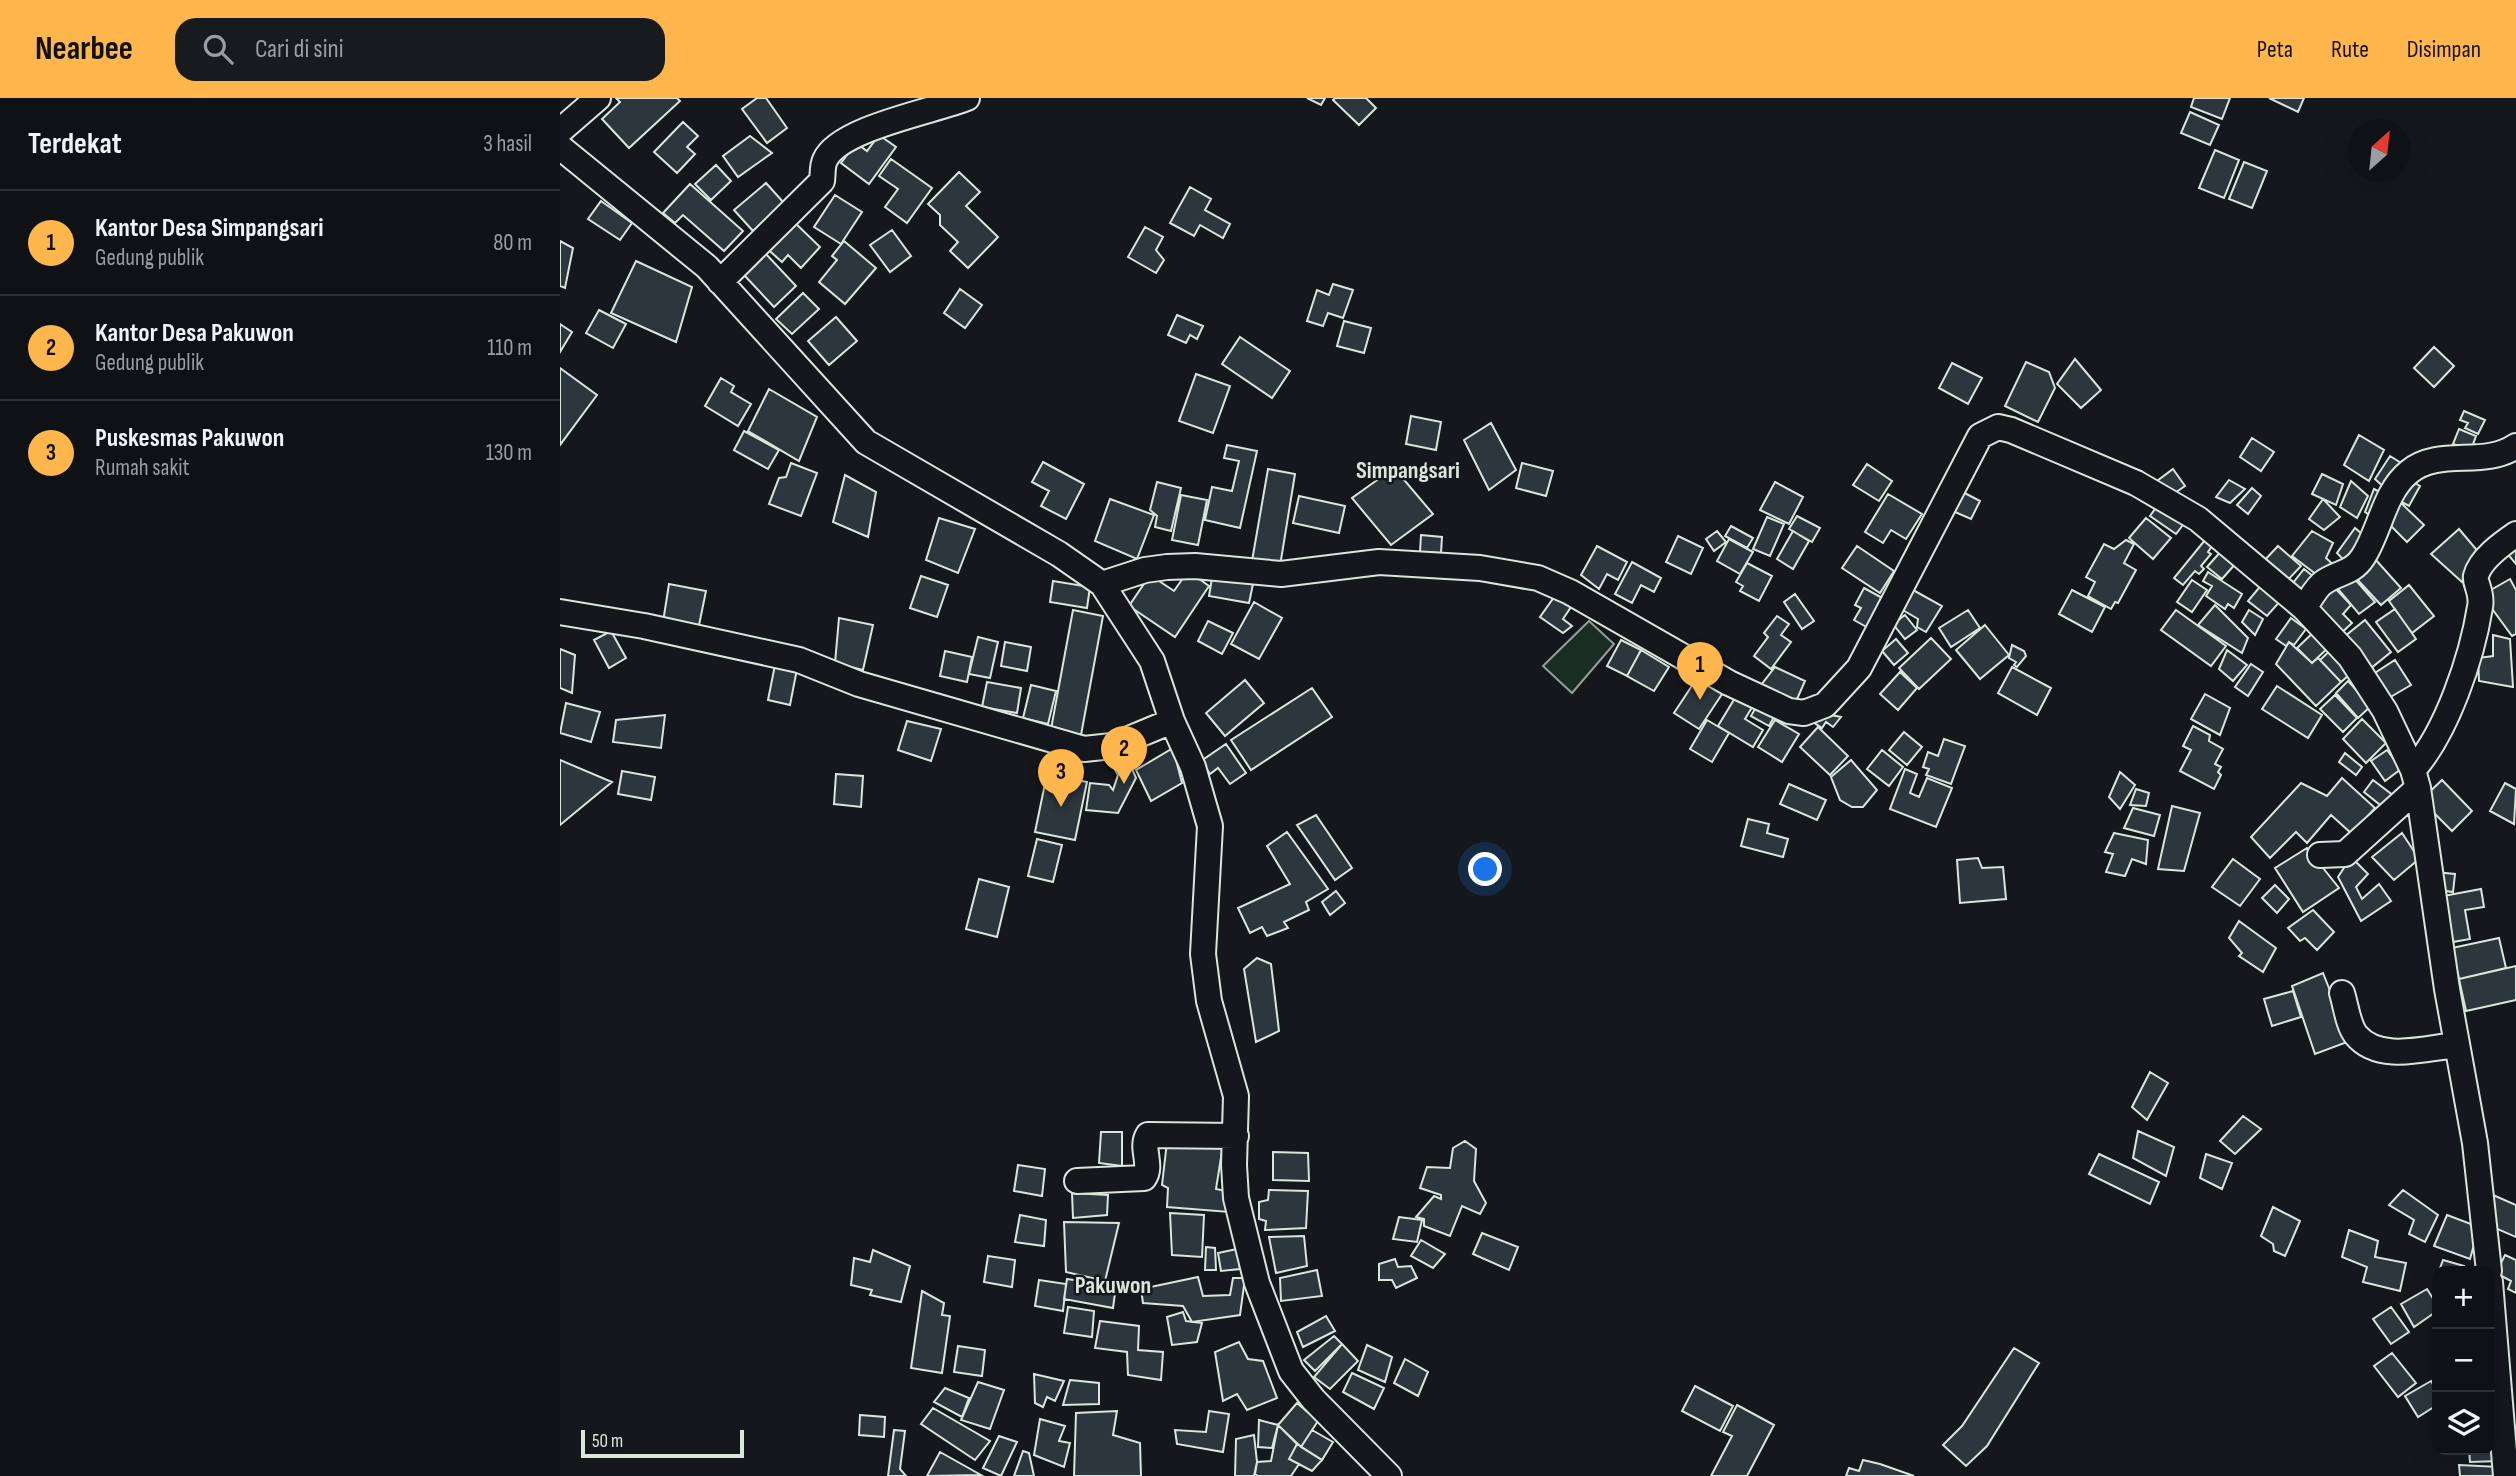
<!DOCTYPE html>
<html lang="id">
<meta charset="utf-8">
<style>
:root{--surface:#0f1215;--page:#181b1e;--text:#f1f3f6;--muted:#9b9ea0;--line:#2f3234;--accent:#ffb74d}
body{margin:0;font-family:"Sofia Sans Condensed",sans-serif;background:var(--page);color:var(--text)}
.controls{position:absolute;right:21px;bottom:21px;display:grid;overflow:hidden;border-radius:14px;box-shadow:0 7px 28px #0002}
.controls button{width:63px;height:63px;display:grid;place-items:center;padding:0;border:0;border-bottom:2px solid var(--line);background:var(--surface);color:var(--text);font:35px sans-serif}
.compass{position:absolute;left:1788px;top:21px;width:63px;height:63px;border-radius:50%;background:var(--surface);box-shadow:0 7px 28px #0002;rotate:27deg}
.scale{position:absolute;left:21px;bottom:18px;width:163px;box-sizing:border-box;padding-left:7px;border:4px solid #d8e6dc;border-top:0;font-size:19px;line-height:24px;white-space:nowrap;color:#d8e6dc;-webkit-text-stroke:5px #14181c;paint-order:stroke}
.you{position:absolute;left:926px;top:772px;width:24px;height:24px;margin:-18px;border:5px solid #fff;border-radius:50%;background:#1a73e8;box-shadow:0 0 0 10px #1a73e833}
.badge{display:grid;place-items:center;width:46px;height:46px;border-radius:50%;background:var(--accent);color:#111;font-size:23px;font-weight:700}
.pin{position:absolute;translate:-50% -58px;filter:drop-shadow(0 2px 4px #0008)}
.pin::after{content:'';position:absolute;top:37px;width:24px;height:21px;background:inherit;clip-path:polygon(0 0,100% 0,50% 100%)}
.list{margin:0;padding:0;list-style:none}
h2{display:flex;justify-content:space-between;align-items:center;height:91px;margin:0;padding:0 28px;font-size:30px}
h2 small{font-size:23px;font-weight:400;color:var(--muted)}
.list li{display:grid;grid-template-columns:46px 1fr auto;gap:21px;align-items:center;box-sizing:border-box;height:105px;padding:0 28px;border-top:2px solid var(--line)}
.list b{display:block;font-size:26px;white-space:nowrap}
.list p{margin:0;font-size:23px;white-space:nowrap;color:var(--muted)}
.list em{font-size:23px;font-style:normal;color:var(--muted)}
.icon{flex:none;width:38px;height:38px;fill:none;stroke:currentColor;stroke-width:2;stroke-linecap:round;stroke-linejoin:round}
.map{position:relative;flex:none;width:1956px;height:1378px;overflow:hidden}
header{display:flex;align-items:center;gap:42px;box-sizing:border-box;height:98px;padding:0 35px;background:var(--accent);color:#111}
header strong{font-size:33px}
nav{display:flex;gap:38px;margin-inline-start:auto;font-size:24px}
.search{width:490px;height:63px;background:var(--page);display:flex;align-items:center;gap:18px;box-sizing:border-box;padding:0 24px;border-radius:21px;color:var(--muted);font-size:26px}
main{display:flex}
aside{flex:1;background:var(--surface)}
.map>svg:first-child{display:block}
</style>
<header>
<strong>Nearbee</strong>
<div class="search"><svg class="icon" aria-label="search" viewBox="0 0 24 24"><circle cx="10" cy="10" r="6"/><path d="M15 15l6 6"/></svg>Cari di sini</div>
<nav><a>Peta</a><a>Rute</a><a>Disimpan</a></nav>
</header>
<main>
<aside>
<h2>Terdekat<small>3 hasil</small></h2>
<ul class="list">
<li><span class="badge">1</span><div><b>Kantor Desa Simpangsari</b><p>Gedung publik</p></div><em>80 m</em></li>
<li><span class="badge">2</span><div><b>Kantor Desa Pakuwon</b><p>Gedung publik</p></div><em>110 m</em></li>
<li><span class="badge">3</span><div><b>Puskesmas Pakuwon</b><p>Rumah sakit</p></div><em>130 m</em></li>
</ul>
</aside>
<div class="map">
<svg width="1956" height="1378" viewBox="0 0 1956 1378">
<rect width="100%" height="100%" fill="#14181c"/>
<path fill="#1a2d24" stroke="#939e99" stroke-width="2" d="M1029 523 1054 546 1012 595 983 568Z"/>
<path fill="#2c363c" stroke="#d8e6dc" stroke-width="2" d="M56 0H117L120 3 69 50 42 21 60 4Z
M197 0H206L227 30 207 45 182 11Z
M747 0H765L761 7Z
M775 0H806L816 10 799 27 773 2Z
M1634 0H1670L1662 21 1631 9Z
M1709 0H1744L1738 14Z
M1630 14 1659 27 1650 47 1621 35Z
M123 24 138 38 127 49 135 56 117 75 94 54Z
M319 37 336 49 309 86 281 65 296 45 307 53Z
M190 38 212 55 178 79 163 58Z
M1655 52 1679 62 1664 100 1639 90Z
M331 61 372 90 347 125 325 109 338 91 319 78Z
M1684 64 1707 73 1692 110 1669 101Z
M156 67 171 83 151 102 135 86Z
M399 74 420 94 406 108 438 139 408 170 390 153 398 144 380 127V117L368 106Z
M206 85 224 105 193 133 174 112Z
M130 86 183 133 164 153 123 117 115 125 103 115Z
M630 89 651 101 645 112 670 126 663 140 640 127 634 138 610 125Z
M275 97 302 114 281 146 254 129Z
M41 103 72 125 60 142 28 121Z
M230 120 260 149 241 170 228 157 222 164 203 147Z
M585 129 603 139 596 152 604 162 596 175 568 159Z
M332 132 351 158 330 174 310 147Z
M0 143 13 150 5 190 0 188Z
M284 143 316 170 285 206 259 184 277 162 272 158Z
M206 156 236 188 214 209 184 177Z
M76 163 132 189 116 244 51 215Z
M773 186 793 192 783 220 768 215 763 228 747 223 757 192 769 197Z
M400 191 422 207 405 230 384 215Z
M243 195 259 211 232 236 216 221Z
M39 212 66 226 53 250 26 235Z
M617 217 643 228 637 241 630 237 626 245 608 237Z
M276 219 297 243 269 267 248 243Z
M784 223 811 230 804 255 777 248Z
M0 226 12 234 0 254Z
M680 239 730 273 712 300 662 266Z
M1874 249 1894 268 1874 289 1854 270Z
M1515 261 1541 292 1521 310 1497 286Z
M1466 264 1489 274 1495 290 1478 324 1445 308Z
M1392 265 1422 280 1408 306 1379 290Z
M0 270 37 297 0 347Z
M636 276 670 288 653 335 619 323Z
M161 280 174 288 171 294 191 306 178 328 145 308Z
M209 291 257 319 239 363 188 333Z
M1904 313 1925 322 1918 336 1905 330 1908 325 1900 322Z
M851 318 881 324 876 352 846 346Z
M931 325 956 372 929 392 904 342Z
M1899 331 1916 338 1911 352 1893 346Z
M184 333 219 352 208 371 174 352Z
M1799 337 1824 352 1809 383 1784 367Z
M1692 340 1714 354 1701 373 1680 359Z
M667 347 697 353 680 430 645 422 652 389 672 393 679 363 664 360Z
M1830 358 1846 368 1828 393 1815 381Z
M483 364 524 386 506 421 481 408 489 393 472 384Z
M231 365 257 375 241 418 209 406 219 380 226 379Z
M962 365 993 373 986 398 956 390Z
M1307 366 1332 383 1319 403 1293 387Z
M834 370 873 416 831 447 792 400Z
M708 371 735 376 720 468 692 463Z
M1613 371 1625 388 1609 399 1597 383Z
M1762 376 1783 386 1776 407 1752 396Z
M285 377 316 394 308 439 273 424Z
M1669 382 1685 391 1670 405 1656 399Z
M1850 382 1860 388 1849 408 1838 402Z
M1791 383 1808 398 1797 420 1780 409Z
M597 384 621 390 611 433 595 429 597 418 590 412Z
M1215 384 1243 399 1229 426 1200 412Z
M1692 390 1701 398 1688 416 1677 407Z
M1397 391 1420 403 1411 421 1388 411Z
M1814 391 1826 397 1815 421 1805 414Z
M1328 396 1362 416 1346 441 1331 432 1323 445 1305 434Z
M621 397 647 402 638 447 612 442Z
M739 398 785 408 779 435 733 425Z
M550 401 594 417 577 461 535 443Z
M1763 401 1780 419 1764 432 1749 421Z
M1600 404 1626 423 1616 436 1590 418Z
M1841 405 1864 427 1847 444 1824 421Z
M1237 418 1260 430 1252 444 1229 431Z
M1207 419 1224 426 1210 458 1193 451Z
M379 420 415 431 398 475 366 462Z
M1586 420 1611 440 1593 461 1569 440Z
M1171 428 1193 440 1187 450 1165 438Z
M1795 430 1809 442 1791 470 1777 455Z
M1899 431 1921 457 1902 484 1871 456Z
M1157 433 1166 444 1154 453 1146 441Z
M1233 433 1249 443 1233 471 1217 461Z
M1752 433 1773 445 1766 460 1777 470 1765 483 1732 458Z
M861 437 882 439 881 455 860 454Z
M1118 438 1143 450 1131 476 1106 464Z
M1169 441 1193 454 1180 476 1157 463Z
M1566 442 1574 446 1564 465 1576 472 1558 505 1555 504 1551 511 1528 498 1535 484 1526 479 1544 446 1554 451Z
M1645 442 1652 448 1648 454 1651 456 1641 468 1644 471 1639 476 1635 473 1623 487 1614 480Z
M1956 444V466L1945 453Z
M1037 448 1067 464 1058 482 1047 476 1039 491 1021 477Z
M1297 448 1334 473 1320 495 1282 470Z
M1718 448 1741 468 1724 486 1702 465Z
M1663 451 1677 464 1662 481 1647 469Z
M1815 461 1841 490 1821 507 1795 479Z
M1072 464 1101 480 1094 494 1081 487 1072 505 1055 496Z
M1187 465 1212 478 1199 503 1180 493 1183 488 1176 484Z
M1744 471 1759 483 1743 502 1729 490Z
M628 473 649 488 615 539 569 508 590 477 614 493Z
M653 474 694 481 689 505 649 498Z
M1648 474 1682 496 1674 510 1668 506 1665 511 1646 498 1652 488 1643 483Z
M361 478 388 487 377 519 350 510Z
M1793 479 1815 504 1799 516 1778 491Z
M1950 481 1956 492V536L1952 538 1922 497Z
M1632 482 1647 492 1632 514 1617 504Z
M493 483 530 489 527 510 490 504Z
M1703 485 1722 501 1707 518 1688 503Z
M109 486 146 493 138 532 103 524Z
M1772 487 1791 507 1783 516 1792 525 1776 540 1749 510Z
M1849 487 1874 518 1852 535 1829 503Z
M1304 490 1326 502 1310 531 1294 522 1301 510 1295 507Z
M1353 492 1382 508 1366 534 1357 529 1358 521 1341 511Z
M1512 492 1545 509 1532 534 1499 516Z
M997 495 1013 506 1003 521 1012 528 1003 535 980 519Z
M1235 496 1254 523 1242 531 1224 504Z
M694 504 722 520 699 561 671 546Z
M1655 507 1688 540 1682 555 1638 527Z
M1835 511 1856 541 1838 554 1816 524Z
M513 512 543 518 521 637 491 631Z
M1408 512 1420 530 1391 549 1379 530Z
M1616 512 1666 548 1651 568 1601 532Z
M1689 512 1703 521 1695 537 1682 524Z
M1345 517 1357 532 1345 541 1333 526Z
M1217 518 1229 526 1221 537 1231 544 1211 571 1194 558 1208 539 1204 535Z
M279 520 313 527 303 572 275 565Z
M1731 520 1746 531 1734 547 1729 544 1726 548 1716 541Z
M1805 522 1831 554 1805 575 1779 543Z
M648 523 673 535 662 556 638 543Z
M1425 527 1449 557 1420 581 1396 552Z
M1757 531 1772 546 1752 565 1737 550Z
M51 533 66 560 49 570 34 542Z
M1933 537 1950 541 1953 589 1919 583 1918 560 1933 558Z
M418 539 438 544 430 580 409 576Z
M1371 540 1391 561 1359 591 1339 570Z
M1336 541 1348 555 1334 567 1322 553Z
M1061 542 1081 552 1067 578 1047 568Z
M445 544 471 549 467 573 441 568Z
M1729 544 1752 565 1758 560 1760 562 1781 584 1756 608 1716 566Z
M1452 547 1464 553 1466 558 1457 569 1454 567 1456 564 1449 560Z
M1775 548 1796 571 1781 584 1760 562Z
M0 551 15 557 12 595 0 590Z
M1081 552 1109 569 1094 593 1067 578Z
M1667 552 1687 567 1673 583 1659 571Z
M385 553 412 559 407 584 380 578Z
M1835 562 1851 587 1822 604 1807 580Z
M1691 566 1703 574 1688 598 1675 589Z
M215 567 237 571 230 607 208 602Z
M1215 569 1245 583 1234 608 1198 591Z
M1452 569 1491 590 1477 617 1438 595Z
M1141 574 1166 590 1139 631 1114 615Z
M1340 574 1357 590 1338 612 1320 596Z
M685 582 704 605 665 638 646 615Z
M1788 583 1811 608 1798 620 1776 595Z
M427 584 461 590 457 615 422 609Z
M471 587 496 593 488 626 463 620Z
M1717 588 1762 617 1748 640 1702 611Z
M752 590 772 619 691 672 671 642Z
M1178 595 1194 606 1185 621 1203 632 1193 649 1158 628Z
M1645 596 1670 610 1660 637 1631 621Z
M1775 597 1797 620 1783 634 1760 611Z
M1200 602 1223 615 1219 622 1214 619 1209 628 1191 618Z
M6 605 40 614 31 644 0 635Z
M1261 615 1281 619 1273 629 1266 624 1262 630 1250 622Z
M105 617 101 650 53 644 56 622Z
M1802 621 1826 645 1806 665 1783 641Z
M1147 622 1169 635 1152 664 1130 651Z
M1215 622 1239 636 1222 664 1198 649Z
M347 623 381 631 371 663 338 652Z
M1633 628 1650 637 1649 643 1663 651 1655 666 1661 669 1658 674 1661 677 1654 691 1620 673 1631 652 1623 648Z
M1258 629 1288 658 1270 677 1240 649Z
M1344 634 1362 649 1347 667 1329 652Z
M1384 641 1405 648 1391 686 1366 677 1369 671 1363 669 1368 654 1378 658Z
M666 646 686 675 670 686 658 670 650 676 641 663Z
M613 650 622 685 591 703 576 672Z
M1322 652 1343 669 1329 688 1307 671Z
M1827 652 1841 671 1825 683 1811 663Z
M1785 655 1802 669 1796 677 1779 664Z
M566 657 576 680 558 715 526 712 530 685 549 687 553 692 558 677 551 665Z
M0 662 52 684 0 727Z
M1291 662 1317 692 1303 709H1292L1280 702 1271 679Z
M1345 671 1357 676 1350 695 1359 699 1367 680 1392 690 1376 729 1330 711Z
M62 673 95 679 91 702 58 696Z
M1560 674 1575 687 1560 711 1549 699Z
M276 676 303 678 301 709 274 706Z
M487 676 527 684 515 742 475 734Z
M1782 680 1815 710 1792 736 1771 717 1747 745 1736 734 1710 760 1691 739 1741 685 1767 698Z
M1813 682 1834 698 1824 710 1804 694Z
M1882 682 1912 713 1892 733 1861 702Z
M1945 685 1956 691 1954 726 1930 713Z
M1229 686 1266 702 1257 722 1220 706Z
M1576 691 1589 695 1586 708 1570 707Z
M1612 708 1640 715 1624 773 1598 771Z
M1573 710 1600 717 1594 738 1564 730Z
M756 717 792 770 775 782 737 727Z
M1188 721 1209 726 1207 735 1228 741 1223 759 1181 748Z
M727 734 768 791 746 804 749 812 724 824 728 830 707 838 702 829 690 835 678 810 730 786 707 748Z
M1554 735 1588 742 1586 766 1572 761 1565 778 1546 774 1553 756 1545 754Z
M1842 735 1859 761 1834 782 1812 759Z
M477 741 502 747 493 784 468 778Z
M1747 750 1779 790 1743 814 1715 770Z
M1791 759 1808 776 1796 789 1802 801 1819 786 1831 803 1801 823 1778 779Z
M1418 760 1422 770 1443 769 1446 801 1400 805 1397 762Z
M1673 761 1700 781 1680 808 1652 789Z
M1874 774 1895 776 1893 794 1879 792Z
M419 781 449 789 437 839 406 831Z
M1715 787 1729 801 1717 815 1702 800Z
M1921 791 1924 809 1905 812 1910 841 1887 845 1878 799Z
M776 793 785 805 770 817 762 804Z
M1753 812 1774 834 1757 852 1745 840 1740 843 1728 830Z
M1679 823 1716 850 1703 874 1679 858 1682 855 1669 840Z
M1939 840 1946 870 1899 881 1892 850Z
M697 860 711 866 719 933 696 944 684 871Z
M1956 868V902L1906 913 1899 881Z
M1763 875 1790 943 1755 956 1732 888Z
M1733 893 1741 919 1712 928 1704 901Z
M1590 974 1608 985 1587 1022 1572 1009Z
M1683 1018 1701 1031 1675 1056 1660 1043Z
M1578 1033 1614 1049 1606 1078 1573 1060Z
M541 1034H562V1068L539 1065Z
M905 1043 916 1051 914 1083 926 1105 920 1116 902 1108 890 1138 864 1128V1121L856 1119 874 1098 881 1101V1097L860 1090 867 1069 890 1070 893 1050Z
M607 1044 663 1047 656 1091 666 1093 669 1114 607 1109 608 1090 602 1087Z
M713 1054 748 1055 749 1083 713 1082Z
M1539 1056 1599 1084 1590 1106 1529 1076Z
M1646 1056 1672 1065 1662 1091 1640 1080Z
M458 1067 485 1071 482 1098 454 1093Z
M709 1092 748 1093 746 1130 705 1132 706 1123 699 1121V1104L708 1102Z
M1843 1092 1878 1117 1865 1144 1849 1136 1854 1122 1829 1107Z
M512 1095 548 1097 547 1117 513 1120Z
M1933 1097 1956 1107V1139L1928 1127Z
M1713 1109 1740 1123 1725 1158 1714 1153 1713 1146 1701 1138Z
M610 1115 644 1117 642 1159 612 1157Z
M460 1117 486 1122 484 1148 455 1144Z
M1887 1117 1919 1129 1910 1161 1874 1148Z
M839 1119 862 1122 857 1144 833 1141Z
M504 1124 559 1125 545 1183 506 1174Z
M1789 1132 1818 1143 1815 1159 1846 1165 1840 1193 1803 1184 1807 1169 1782 1159Z
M922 1135 958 1149 949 1172 913 1156Z
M744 1138 747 1168 716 1175 709 1139Z
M861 1142 885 1156 873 1170 851 1158Z
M646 1149 655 1150 656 1172H645Z
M677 1151 680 1171 661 1173 658 1155Z
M313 1152 350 1168 341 1204 310 1197 312 1192 291 1187 294 1160 310 1164Z
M1945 1157 1956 1162V1195L1948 1191 1951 1183 1936 1175Z
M428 1158 455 1162 452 1189 424 1184Z
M835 1161 838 1169 851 1168 857 1180 836 1190 832 1182H819V1166Z
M1883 1162 1904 1168 1903 1173H1879Z
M757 1172 762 1198 721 1203 720 1180Z
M638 1179 643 1198 670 1197 673 1180H685L680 1217 632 1224 623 1208 583 1205 581 1191Z
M507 1181 556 1188 553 1210 504 1201Z
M479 1182 506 1186 503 1213 475 1208Z
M1867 1191 1877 1207V1213L1854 1229 1841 1206Z
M362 1193 384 1205 382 1217 390 1218 382 1275 351 1270Z
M508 1209 534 1213 532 1239 504 1235Z
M1831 1209 1849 1234 1831 1246 1813 1221Z
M623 1214 626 1223 642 1225 637 1244 612 1247 607 1219Z
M766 1218 775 1233 743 1249 737 1234Z
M540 1223 579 1228 578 1252 603 1254 601 1282 568 1277 567 1254 535 1250Z
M774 1238 782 1246 755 1273 744 1262Z
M679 1244 688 1261 703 1263 717 1300 687 1312 677 1296 663 1303 655 1254Z
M782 1246 798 1263 770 1291 754 1279Z
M807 1247 832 1259 825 1284 798 1272Z
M398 1248 425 1252 422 1278 394 1274Z
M1454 1250 1479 1265 1427 1348 1406 1368 1383 1347 1402 1328Z
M1832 1255 1856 1285 1838 1299 1814 1268Z
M845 1261 868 1274 858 1298 834 1285Z
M792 1275 824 1290 814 1311 783 1294Z
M474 1276 504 1283 495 1303 487 1299 483 1309 475 1305Z
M510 1282 539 1285V1306L503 1307Z
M1871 1283 1877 1293V1307L1858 1319 1845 1298Z
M418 1284 444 1292 430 1331 401 1322Z
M1135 1288 1173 1308 1160 1333 1122 1313Z
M385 1290 409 1300 402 1319 374 1304Z
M737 1305 758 1323 741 1349 718 1327Z
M1177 1307 1214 1327 1187 1378H1151L1172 1338 1163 1334Z
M373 1310 430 1343 415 1362 361 1326Z
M557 1313 553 1337 580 1345 581 1378H514L516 1315Z
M649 1313 669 1316 663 1354 617 1346 615 1332 646 1334Z
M300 1317 325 1319 324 1339 299 1337Z
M480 1321 505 1328 499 1343 510 1345 504 1369 474 1357Z
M699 1322 718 1327 712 1350 698 1349Z
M718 1327 737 1346 729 1361 739 1366 731 1378H698L695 1376 697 1364 711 1363Z
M334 1332 345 1333 340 1371 346 1378H328Z
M752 1332 773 1344 762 1362 741 1349Z
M694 1337 697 1364 694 1378H675L676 1341Z
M439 1338 457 1344 441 1378 423 1370Z
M1936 1345 1938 1363 1910 1364 1909 1352H1930V1346Z
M737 1346 762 1362 752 1373 729 1361Z
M463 1353 469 1355 474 1378H454Z
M380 1354 421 1377 367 1378Z
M1303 1362 1320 1366 1354 1378H1286L1289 1370 1299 1373Z
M1899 1367 1939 1369V1378H1900Z"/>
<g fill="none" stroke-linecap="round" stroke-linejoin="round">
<g stroke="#d8e6dc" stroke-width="28">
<path id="minor" d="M0 33 38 0
M0 49 147 169 306 344 499 456 542 486 592 563 612 623 633 669 650 728 643 856 649 903 676 998 674 1067 676 1100 697 1185 731 1273 753 1301 829 1378
M160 184 262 83C263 77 262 68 265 62 279 30 375 13 407 0
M542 486 585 472 607 469 635 468 721 476 819 464 920 470 978 480 1010 494 1169 585 1229 613 1244 615 1265 607 1299 570 1420 338 1438 329 1451 332 1576 385 1638 421 1744 510 1790 559 1825 613 1853 672 1858 690 1887 891 1915 1045 1929 1173
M1744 510C1750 502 1756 489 1764 484 1779 474 1793 475 1803 459 1820 433 1824 394 1849 374 1879 349 1924 370 1956 348
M0 514 84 528 239 562 299 586 524 651 552 648 612 623
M1853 672C1887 634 1912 559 1920 509 1923 495 1914 484 1916 478 1920 461 1943 445 1956 436
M1760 757 1785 756 1858 690
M1782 895C1786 908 1788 927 1796 937 1819 965 1866 950 1896 947
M517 1083 584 1080C593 1067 580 1050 588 1037L676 1038
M1930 1184 1946 1378"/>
</g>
<use href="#minor" stroke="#14181c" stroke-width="24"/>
</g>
<g text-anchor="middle" stroke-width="5" stroke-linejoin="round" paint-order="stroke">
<g font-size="24" font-weight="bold" fill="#d8e6dc" stroke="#14181c">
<text x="848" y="380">Simpangsari</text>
<text x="553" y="1195">Pakuwon</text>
</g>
</g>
</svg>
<div class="controls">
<button>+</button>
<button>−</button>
<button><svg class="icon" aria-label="layers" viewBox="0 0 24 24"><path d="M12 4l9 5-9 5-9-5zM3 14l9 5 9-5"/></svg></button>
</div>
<svg class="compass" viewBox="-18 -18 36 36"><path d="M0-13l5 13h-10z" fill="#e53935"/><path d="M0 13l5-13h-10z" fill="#9b9ea0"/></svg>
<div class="scale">50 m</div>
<div class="you"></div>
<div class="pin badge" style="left:1140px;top:602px">1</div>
<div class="pin badge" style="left:564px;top:686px">2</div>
<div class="pin badge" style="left:501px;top:709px">3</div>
</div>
</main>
